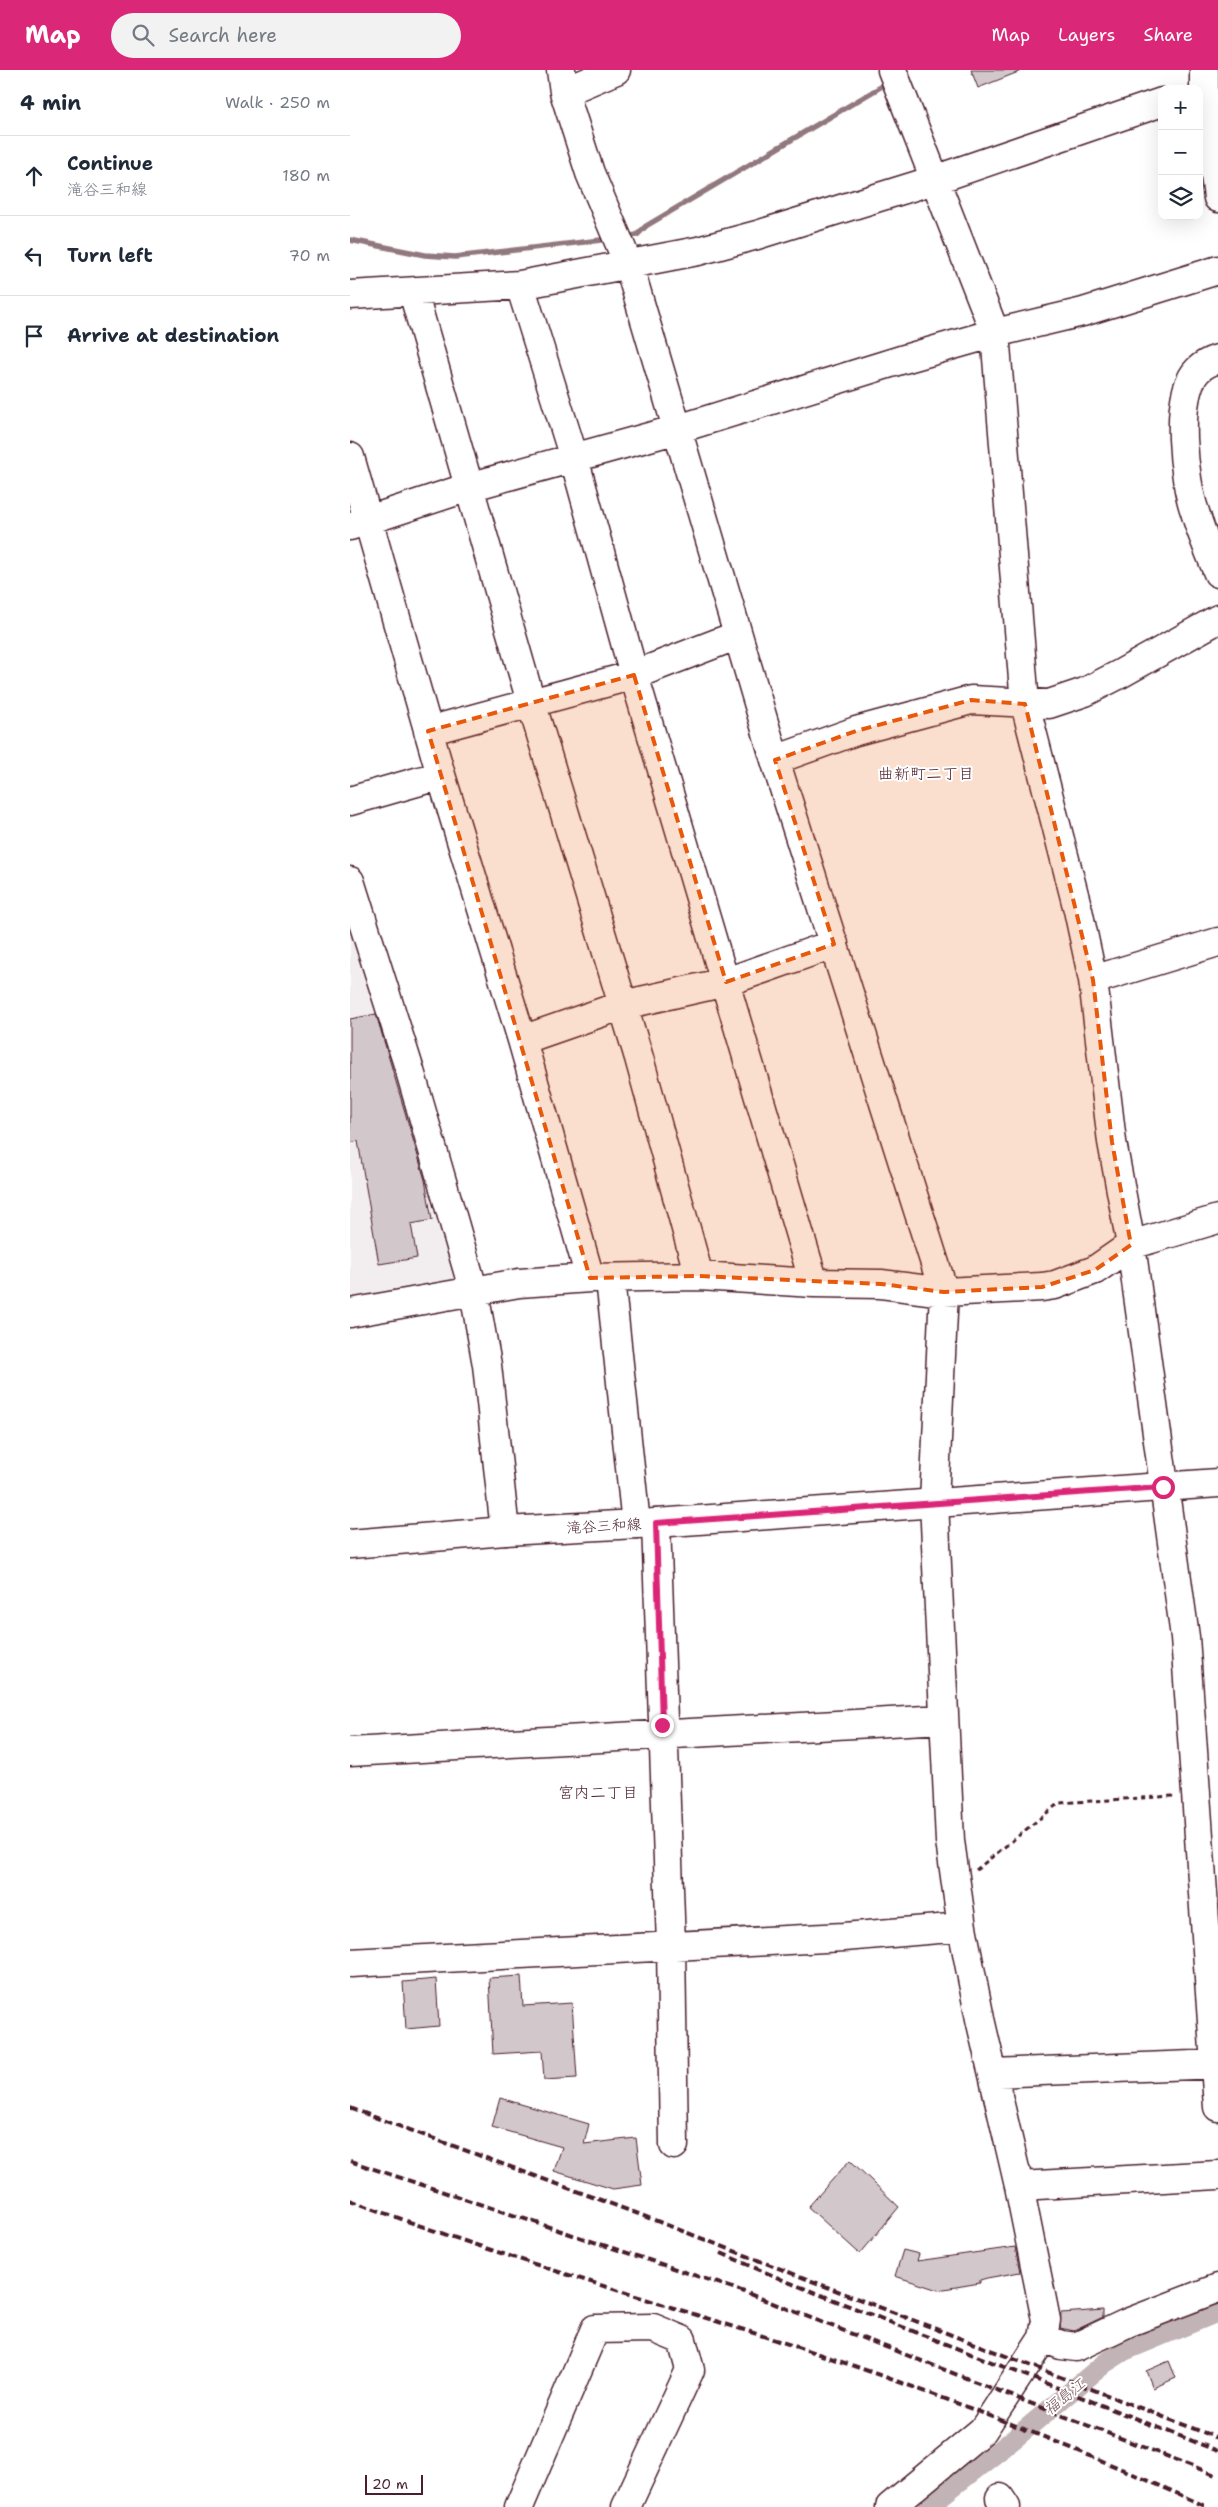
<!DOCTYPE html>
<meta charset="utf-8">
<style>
:root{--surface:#fff;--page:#f2f2f3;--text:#1f2937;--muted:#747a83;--line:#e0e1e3;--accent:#db2777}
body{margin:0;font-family:"Shantell Sans","Klee One",sans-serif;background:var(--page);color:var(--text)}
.controls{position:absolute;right:15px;top:15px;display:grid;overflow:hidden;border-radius:10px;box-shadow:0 5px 20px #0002}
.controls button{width:45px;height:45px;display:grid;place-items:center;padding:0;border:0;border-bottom:1px solid var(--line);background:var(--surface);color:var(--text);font:25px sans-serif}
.scale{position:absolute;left:15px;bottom:12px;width:58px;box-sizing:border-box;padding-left:5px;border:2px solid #4a1f2b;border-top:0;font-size:14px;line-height:18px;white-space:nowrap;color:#4a1f2b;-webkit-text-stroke:4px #fff;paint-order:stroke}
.stop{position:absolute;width:15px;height:15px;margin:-11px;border:4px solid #db2777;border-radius:50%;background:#fff}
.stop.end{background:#db2777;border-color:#fff;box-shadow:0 1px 5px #0008}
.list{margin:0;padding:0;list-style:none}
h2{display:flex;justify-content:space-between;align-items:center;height:65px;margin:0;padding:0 20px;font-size:21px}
h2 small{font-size:16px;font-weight:400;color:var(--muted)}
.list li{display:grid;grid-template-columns:32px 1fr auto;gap:15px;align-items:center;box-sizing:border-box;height:80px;padding:0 20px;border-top:1px solid var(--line)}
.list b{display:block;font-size:19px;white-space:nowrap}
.list p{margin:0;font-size:16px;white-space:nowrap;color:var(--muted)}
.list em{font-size:16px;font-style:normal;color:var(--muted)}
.icon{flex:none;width:28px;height:28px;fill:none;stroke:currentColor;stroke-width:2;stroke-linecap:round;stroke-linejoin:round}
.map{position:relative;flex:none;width:868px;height:2437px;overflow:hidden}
header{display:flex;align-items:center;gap:30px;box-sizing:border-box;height:70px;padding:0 25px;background:var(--accent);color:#fff}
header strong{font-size:24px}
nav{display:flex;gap:28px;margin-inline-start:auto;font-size:18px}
.search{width:350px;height:45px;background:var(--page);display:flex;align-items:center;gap:12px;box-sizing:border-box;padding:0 18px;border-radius:28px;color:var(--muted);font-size:19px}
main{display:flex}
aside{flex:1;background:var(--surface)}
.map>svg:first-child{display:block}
</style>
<header>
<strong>Map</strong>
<div class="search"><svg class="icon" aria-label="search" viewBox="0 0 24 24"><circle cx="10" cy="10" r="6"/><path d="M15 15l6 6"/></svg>Search here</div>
<nav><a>Map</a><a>Layers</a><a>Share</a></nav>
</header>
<main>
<aside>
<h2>4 min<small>Walk · 250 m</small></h2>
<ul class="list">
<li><svg class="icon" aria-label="ahead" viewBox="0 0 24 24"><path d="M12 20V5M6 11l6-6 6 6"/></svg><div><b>Continue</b><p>滝谷三和線</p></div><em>180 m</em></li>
<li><svg class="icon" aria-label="left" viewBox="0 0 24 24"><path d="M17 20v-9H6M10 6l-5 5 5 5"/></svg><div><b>Turn left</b></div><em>70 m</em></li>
<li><svg class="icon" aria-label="arrive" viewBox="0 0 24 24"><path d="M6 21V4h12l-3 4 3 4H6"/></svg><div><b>Arrive at destination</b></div></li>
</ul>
</aside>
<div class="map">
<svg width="868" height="2437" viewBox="0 0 868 2437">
<rect width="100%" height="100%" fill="#fff"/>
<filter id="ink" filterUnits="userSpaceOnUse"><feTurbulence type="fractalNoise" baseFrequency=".02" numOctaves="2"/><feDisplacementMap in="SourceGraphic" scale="10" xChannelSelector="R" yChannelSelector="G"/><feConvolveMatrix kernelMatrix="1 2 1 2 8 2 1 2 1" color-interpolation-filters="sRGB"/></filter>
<g filter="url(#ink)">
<path fill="#f2eeef" d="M0 845 113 1216 0 1232Z"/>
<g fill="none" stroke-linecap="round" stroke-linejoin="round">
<path stroke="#91787e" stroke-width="5.5" d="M274 167 287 165 296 156 539 12
M0 170 75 185 105 187 260 169"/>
<path stroke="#c1b3b6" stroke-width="20" d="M577 2437 664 2369 755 2293 774 2281 868 2242"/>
</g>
<path fill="#d2c7cb" stroke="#4a1f2b" d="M621 0H670L671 1 628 18Z
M26 944 75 1110 82 1150 61 1154 67 1188 29 1194 8 1071 0 1073V949Z
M171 1906 173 1936 222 1933 227 2008 194 2010 192 1981 143 1984 139 1908Z
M86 1909 89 1956 56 1959 53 1912Z
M150 2028 239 2054 234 2074 286 2068 292 2115 263 2119 204 2101 212 2077 142 2057Z
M500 2090 549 2137 510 2184 458 2137Z
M665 2177 670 2202 637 2208 630 2210V2213L588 2220 545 2206 553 2180 569 2184 567 2191Z
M753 2240V2247L724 2261 710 2258 711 2243Z
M819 2291 826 2308 803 2318 796 2301Z"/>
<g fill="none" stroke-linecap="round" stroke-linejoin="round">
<g stroke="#4a1f2b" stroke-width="31">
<path id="minor" d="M211 0 214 22 240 103 279 196 425 690 594 1222 584 1432 600 1771 612 1857 630 1949 669 2116 696 2250 693 2268 633 2360 540 2437
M542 0 645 263 675 634 728 840 743 910 762 1072 781 1175 835 1567 868 2037
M854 0V18L868 128
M214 22 266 0
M170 215 224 388 284 605 464 1213
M63 222 181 632 289 988 349 1206
M0 225 170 215 348 181 407 165 584 110 812 32
M868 289C861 291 853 295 848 300 823 324 834 412 845 442 851 463 860 483 868 503
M0 387 91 705 172 970 240 1208
M0 456 119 417 328 359 554 289 645 263 733 242 868 200
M78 661 284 605 388 565
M425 690 506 661 621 630 699 634 735 622 770 604 868 549
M0 731 91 705
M0 811 60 1001 124 1222 137 1295 155 1461
M743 910 868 872
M172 970 273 935 376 912 484 874
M260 1209 286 1454
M0 1243 169 1213 240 1208 349 1206 464 1213 531 1214 594 1222 692 1217 705 1215 745 1200 781 1175 868 1149
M306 1453 321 1875 324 2075
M0 1682 593 1649
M0 1893 494 1867 612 1857
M643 2003 868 1994
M669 2116 868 2105
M693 2268 711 2275 726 2277 777 2253 868 2218
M650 2428 656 2437
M169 2437 245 2259 303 2258 332 2270 340 2300 276 2437"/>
</g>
<g stroke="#4a1f2b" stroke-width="31">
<path id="major" d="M0 1474 155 1461 306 1453 868 1413"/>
</g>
<path stroke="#4a1f2b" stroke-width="3" stroke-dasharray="5 4" stroke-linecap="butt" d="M626 1800 709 1733 824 1726"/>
<use href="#minor" stroke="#fff" stroke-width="28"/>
<use href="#major" stroke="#fff" stroke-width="28"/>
<path stroke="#4a1f2b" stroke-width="4" stroke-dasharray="8 4" stroke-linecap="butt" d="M0 2038 286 2143 868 2368
M0 2091 389 2220 868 2406
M0 2130C165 2193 337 2239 504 2296 624 2338 742 2384 857 2437
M371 2183 433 2210 868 2381"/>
</g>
</g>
<g fill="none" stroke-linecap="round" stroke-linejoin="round" filter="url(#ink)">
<path stroke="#db2777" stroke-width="6" d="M312 1655 306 1453 813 1417"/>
</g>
<path fill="#e8590c" fill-opacity="0.2" stroke="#e8590c" stroke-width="4" stroke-dasharray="10 6" stroke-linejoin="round" d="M284 605 376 912 484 874 425 690 506 661 621 630 675 634 743 910 762 1072 781 1175 745 1200 692 1217 594 1222 531 1214 349 1206 240 1208 78 661Z"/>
<g text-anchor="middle" stroke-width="4" stroke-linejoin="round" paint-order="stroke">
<g font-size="15" fill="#4a1f2b" stroke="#fff">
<text transform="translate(254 1456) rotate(-3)" y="5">滝谷三和線</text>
</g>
<g font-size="16" fill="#4a1f2b" stroke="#fff">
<text x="576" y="709">曲新町二丁目</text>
<text x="248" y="1728">宮内二丁目</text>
</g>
<g font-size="16" font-style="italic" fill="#74535c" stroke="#fff">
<text transform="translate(714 2326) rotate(-39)" y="6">福島江</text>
</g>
</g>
</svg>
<div class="controls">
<button>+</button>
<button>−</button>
<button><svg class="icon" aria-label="layers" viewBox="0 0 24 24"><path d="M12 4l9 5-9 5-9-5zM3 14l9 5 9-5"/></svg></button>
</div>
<div class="scale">20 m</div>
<div class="stop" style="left:813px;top:1417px"></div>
<div class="stop end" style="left:312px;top:1655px"></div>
</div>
</main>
